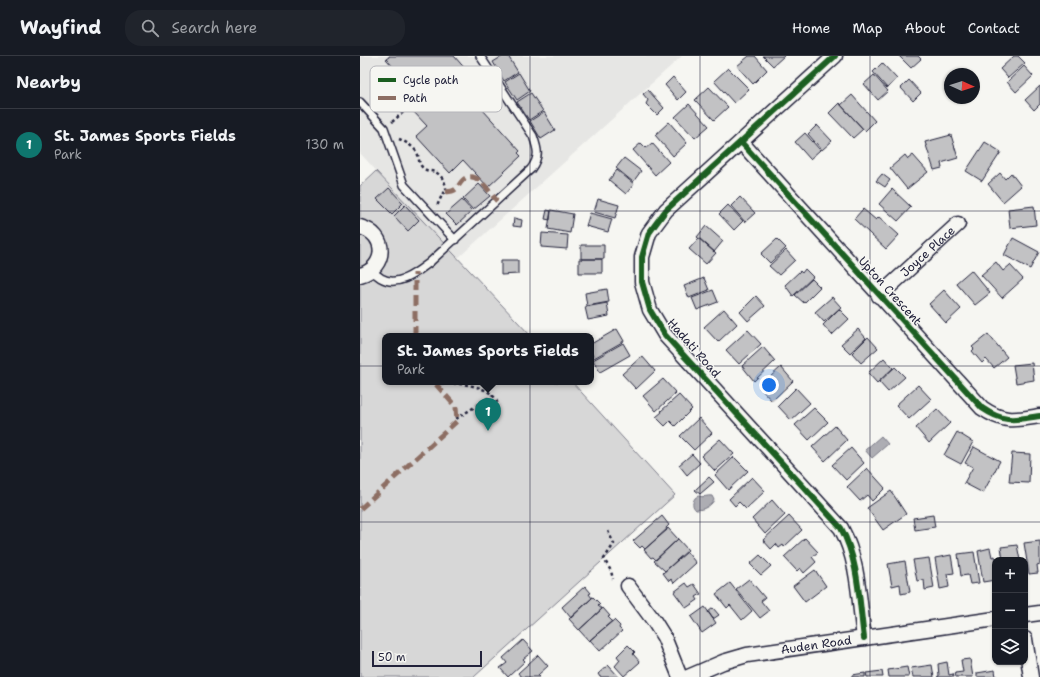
<!DOCTYPE html>
<meta charset="utf-8">
<style>
:root{--surface:#171b24;--page:#20242c;--text:#f1f3f6;--muted:#9ea1a6;--line:#363941;--accent:#0f766e}
body{margin:0;font-family:"Shantell Sans",sans-serif;background:var(--page);color:var(--text)}
.controls{position:absolute;right:12px;bottom:12px;display:grid;overflow:hidden;border-radius:8px;box-shadow:0 1px 3px #0004}
.controls button{width:36px;height:36px;display:grid;place-items:center;padding:0;border:0;border-bottom:1px solid var(--line);background:var(--surface);color:var(--text);font:20px sans-serif}
.compass{position:absolute;left:584px;top:12px;width:36px;height:36px;border-radius:50%;background:var(--surface);box-shadow:0 1px 3px #0004;rotate:93deg}
.scale{position:absolute;left:12px;bottom:10px;width:110px;box-sizing:border-box;padding-left:4px;border:2px solid #22223b;border-top:0;font-size:11px;line-height:14px;white-space:nowrap;color:#22223b;-webkit-text-stroke:3px #f6f6f2;paint-order:stroke}
.you{position:absolute;left:409px;top:329px;width:14px;height:14px;margin:-10px;border:3px solid #fff;border-radius:50%;background:#1a73e8;box-shadow:0 0 0 6px #1a73e833}
.badge{display:grid;place-items:center;width:26px;height:26px;border-radius:50%;background:var(--accent);color:#fff;font-size:13px;font-weight:700}
.pin{position:absolute;translate:-50% -33px;filter:drop-shadow(0 1px 2px #0008)}
.pin::after{content:'';position:absolute;top:21px;width:14px;height:12px;background:inherit;clip-path:polygon(0 0,100% 0,50% 100%)}
.popup{position:absolute;left:22px;top:277px;width:212px;height:52px;box-sizing:border-box;display:grid;place-content:center;border-radius:8px;background:var(--surface);filter:drop-shadow(0 1px 3px #0005);font-size:13px;white-space:nowrap;color:var(--muted)}
.popup b{font-size:15px;color:var(--text)}
.popup::after{content:'';position:absolute;left:50%;top:100%;margin-left:-8px;border:8px solid transparent;border-top-color:var(--surface)}
.list{margin:0;padding:0;list-style:none}
h2{display:flex;justify-content:space-between;align-items:center;height:52px;margin:0;padding:0 16px;font-size:17px}
h2 small{font-size:13px;font-weight:400;color:var(--muted)}
.list li{display:grid;grid-template-columns:26px 1fr auto;gap:12px;align-items:center;box-sizing:border-box;height:72px;padding:0 16px;border-top:1px solid var(--line)}
.list b{display:block;font-size:15px;white-space:nowrap}
.list p{margin:0;font-size:13px;white-space:nowrap;color:var(--muted)}
.list em{font-size:13px;font-style:normal;color:var(--muted)}
.icon{flex:none;width:22px;height:22px;fill:none;stroke:currentColor;stroke-width:2;stroke-linecap:round;stroke-linejoin:round}
.map{position:relative;flex:none;width:680px;height:621px;overflow:hidden}
header{display:flex;align-items:center;gap:24px;box-sizing:border-box;height:56px;padding:0 20px;background:var(--surface);border-bottom:1px solid var(--line)}
header strong{font-size:19px}
nav{display:flex;gap:22px;margin-inline-start:auto;font-size:14px}
.search{width:280px;height:36px;background:var(--page);display:flex;align-items:center;gap:10px;box-sizing:border-box;padding:0 14px;border-radius:16px;color:var(--muted);font-size:15px}
main{display:flex}
aside{flex:1;background:var(--surface)}
.map>svg:first-child{display:block}
</style>
<header>
<strong>Wayfind</strong>
<div class="search"><svg class="icon" aria-label="search" viewBox="0 0 24 24"><circle cx="10" cy="10" r="6"/><path d="M15 15l6 6"/></svg>Search here</div>
<nav><a>Home</a><a>Map</a><a>About</a><a>Contact</a></nav>
</header>
<main>
<aside>
<h2>Nearby<small></small></h2>
<ul class="list">
<li><span class="badge">1</span><div><b>St. James Sports Fields</b><p>Park</p></div><em>130 m</em></li>
</ul>
</aside>
<div class="map">
<svg width="680" height="621" viewBox="0 0 680 621">
<rect width="100%" height="100%" fill="#f6f6f2"/>
<filter id="ink" filterUnits="userSpaceOnUse"><feTurbulence type="fractalNoise" baseFrequency=".025" numOctaves="2"/><feDisplacementMap in="SourceGraphic" scale="8" xChannelSelector="R" yChannelSelector="G"/><feConvolveMatrix kernelMatrix="1 2 1 2 8 2 1 2 1" color-interpolation-filters="sRGB"/></filter>
<g filter="url(#ink)">
<path fill="#e6e6e4" d="M0 0H322L98 202 87 192 0 97Z"/>
<path fill="#d7d7d7" stroke="#7c7c89" d="M16 115 171 280H25V326H212L315 439 114 621H0V130Z"/>
<path fill="#adadb3" stroke="#757583" d="M521 380 528 388 512 402 505 394Z
M338 440C344 442 347 439 352 440L354 444C351 450 343 454 336 454 332 450 332 447 335 442Z"/>
<path fill="#c2c2c4" stroke="#22223b" d="M29 0H94L115 24 104 33 160 95 158 97 161 100 128 131 103 104 90 117 56 80 67 70 52 54 56 49 52 43 59 39 26 3 29 1Z
M143 0H148L158 16 144 25 133 6Z
M389 0H395L407 14 393 28 377 10Z
M403 0H424L413 10Z
M539 0H558L561 3 551 12Z
M654 0H658L665 7 648 22 640 13Z
M522 7 537 23 527 32 513 16Z
M664 10 673 20 656 36 647 26Z
M368 12 389 33 374 47 354 25Z
M159 17 170 35 157 44 145 26Z
M514 19 528 35 518 44 504 28Z
M313 21 326 36 318 44 305 29Z
M549 24 561 37 553 45 541 32Z
M680 30V48L674 54 665 44Z
M349 31 368 51 354 64 335 44Z
M288 34 304 52 297 59 286 48 288 44 283 38Z
M171 37 183 55 169 64 157 46Z
M492 39 515 65 505 75 481 49Z
M479 47 503 73 493 82 469 57Z
M329 48 349 70 335 82 315 61Z
M184 56 195 74 181 83 170 65Z
M309 66 327 87 313 100 295 79Z
M457 69 472 85 462 94 448 78Z
M445 77 460 94 450 103 435 86Z
M591 79 598 102 581 107 582 112 574 114 565 86Z
M625 86 641 96 622 125 606 115Z
M281 87 286 92 292 87 309 106 295 119 273 94Z
M545 99 548 103 553 99 568 116 547 133 530 112Z
M264 102 281 115 273 126 256 112Z
M257 114 274 128 266 138 249 124Z
M640 117 645 123 651 117 661 130 643 146 628 128Z
M522 118 530 124 525 131 516 125Z
M119 128 130 140 113 154 103 143Z
M29 132 43 147 32 158 17 143Z
M532 133 551 151 538 165 519 148Z
M380 141 395 157 385 166 371 150Z
M238 143 259 149 255 162 234 156Z
M102 144 112 155 97 169 86 158Z
M45 149 59 164 48 175 34 160Z
M368 149 383 165 374 174 359 158Z
M674 150 676 169 650 172 648 153Z
M503 153 516 164 519 161 539 179 526 193 494 163Z
M187 154 191 155 190 164 185 163Z
M191 154 213 158 210 177 188 173Z
M230 157 252 163 248 176 226 170Z
M154 162 162 164 161 171 153 170Z
M346 170 363 185 354 196 337 181Z
M182 177 208 179 207 193 181 191Z
M339 182 356 197 346 208 329 193Z
M653 182 679 196 670 213 644 199Z
M417 183 426 192 410 207 401 198Z
M221 189H244V203H221Z
M426 194 435 204 419 219 409 210Z
M219 203H242V217H219Z
M141 204H158V218L141 219Z
M636 206 643 215 650 209 663 223 642 242 621 219Z
M445 213 453 221 433 240 425 229 440 215 442 217Z
M611 214 630 237 615 249 596 227Z
M344 222 349 234 329 242 324 230Z
M452 223 460 231 444 247 435 239Z
M247 233 249 246 227 250 225 237Z
M353 234 358 246 337 254 332 242Z
M584 234 601 253 586 267 569 248Z
M396 240 405 250 388 265 380 256Z
M472 241 481 251 464 266 455 256Z
M247 247 249 260 228 264 225 251Z
M364 253 377 268 358 286 344 271Z
M479 253 489 263 472 279 463 269Z
M257 273 264 285 234 302 231 296V288Z
M498 273 506 282 490 297 481 288Z
M388 274 401 288 379 308 366 294Z
M628 278 647 301 634 312 626 303 622 307 612 295 614 293 612 291Z
M508 281 518 292 501 307 492 297Z
M263 287 270 299 240 316 233 304Z
M403 291 415 305 394 325 382 310Z
M282 300 295 315 276 333 262 318Z
M524 302 533 312 517 327 508 317Z
M672 307 674 324 656 327 653 309Z
M421 311 433 325 412 345 399 331Z
M535 311 545 321 528 336 519 326Z
M303 323 316 337 296 355 283 340Z
M558 329 571 343 549 363 536 349Z
M436 332 450 347 431 364 418 350Z
M319 339 332 353 315 370 310 365 305 370 296 361 302 356 301 355Z
M454 352 468 366 449 384 435 369Z
M577 353 590 367 569 387 556 372Z
M339 362 352 377 334 394 320 380Z
M475 370 487 384 465 405 452 391Z
M597 376 613 386 601 408 584 399Z
M360 383 374 398 355 415 341 400Z
M614 391 640 405 623 437 604 427 613 411 605 407Z
M491 392 504 407 486 424 472 409Z
M652 397 670 398 669 427 649 426Z
M332 398 340 407 327 419 319 409Z
M374 401 388 415 368 434 355 419Z
M507 412 525 432 512 445 507 439 500 445 487 431Z
M349 421 354 426 340 438 335 434Z
M392 421 405 435 386 453 379 446 375 450 369 443Z
M531 435 546 458 523 474 507 452Z
M412 444 425 459 405 478 392 463Z
M573 459 575 471 555 474 553 462Z
M302 460 309 469 306 472 307 474 285 493 282 490 280 492 273 485Z
M429 460 442 474 424 491 423 489 419 492 416 488 411 493 403 484Z
M308 472 318 483 296 504 293 501 291 502 284 494Z
M445 482 458 496 452 501 456 506 444 517 440 512 437 515 424 501Z
M318 483 328 494 305 515 294 505Z
M680 485V508L677 509 678 517 669 518 664 487Z
M657 489 660 504H643L641 491Z
M630 492 632 501 635 500 636 504H635V524L623 526 618 495Z
M327 496 336 507 314 527 311 523 309 525 303 517Z
M614 496 619 527 610 528 608 519 601 520 598 498Z
M400 499 411 510 401 519 390 508Z
M591 499 594 517 587 518 589 531 580 533 575 502Z
M569 502 574 532 565 534 564 524 557 525 553 504Z
M545 505 550 536 541 538 540 528 532 530 528 508Z
M455 514 466 530 445 546 433 530Z
M389 523 405 542 401 545 409 555 400 562 376 533Z
M326 527 329 531 334 528 341 538 336 541 338 544 326 552 314 536Z
M370 527 392 555 382 564 370 549 367 552 356 538Z
M225 530 231 537 229 538 232 542 211 562 202 551Z
M233 541 240 548 238 550 242 553 219 574 209 563Z
M345 551 356 567 342 577 331 561Z
M243 552 250 560 248 561 252 565 229 585 219 574Z
M353 552 359 559 353 563 348 556Z
M254 564 260 570 259 572 262 575 240 595 230 584Z
M163 584 173 595 163 603 165 605 148 621 140 612 147 607 143 602Z
M268 589 275 596 273 598 280 606 264 620 255 610 260 604 257 600Z
M178 599 188 610 178 619 180 621H161L158 617Z
M610 603 613 621H596L595 617 603 616 601 604Z
M587 606 589 619 593 618 594 621H577L579 620 578 608Z
M248 609 259 621H240L238 618Z
M572 609 574 621H553L551 612Z
M547 611 549 621H529L528 614Z
M635 614 636 621H617V617Z
M522 615 523 621H507L506 617Z
M505 617V621H492V619Z"/>
<g fill="none" stroke-linecap="round" stroke-linejoin="round">
<g stroke="#22223b" stroke-width="10">
<path id="service" d="M0 46 24 72 44 129 95 184
M11 214C14 217 18 220 21 222 38 232 57 216 69 207L171 113C180 100 178 94 173 80L120 0"/>
</g>
<g stroke="#22223b" stroke-width="17">
<g id="minor">
<path d="M475 0 306 154 289 177 282 201V226L290 254 305 279 481 472C499 505 499 545 504 582"/>
<path d="M381 86 622 352C644 367 654 364 680 360"/>
<path d="M0 171C28 178 27 212 0 219"/>
<path id="s1" d="M519 240 598 168"/>
<path d="M268 530 294 565 304 581 320 621"/>
<path d="M665 559 680 557"/>
<path d="M665 583 671 621"/>
<path id="s2" d="M328 621 363 606 387 599 635 563"/>
</g>
</g>
<path stroke="#22223b" stroke-width="2.5" stroke-dasharray="3 3" stroke-linecap="butt" d="M32 66 55 46
M39 83C46 86 56 92 58 99 59 103 59 108 62 111 66 116 72 114 77 117 83 121 87 129 86 136L83 137 77 150
M75 327C93 327 135 327 138 350
M96 363 133 339
M248 475 254 488 244 503 251 515 253 523"/>
<use href="#service" stroke="#f6f6f2" stroke-width="7"/>
<use href="#minor" stroke="#f6f6f2" stroke-width="14"/>
<path stroke="#8d6e63" stroke-width="5" stroke-dasharray="10 5" stroke-linecap="butt" d="M86 136C99 135 96 131 103 124 116 112 130 137 137 145
M55 280V217
M0 453 97 365 96 351 74 326"/>
<g stroke="#f6f6f2" stroke-width="8">
<path id="cycleway" d="M475 0 306 154 289 177 282 201V226L290 254 305 279 481 472C499 505 499 545 504 582
M381 86 622 352C644 367 654 364 680 360"/>
</g>
<use href="#cycleway" stroke="#1b5e20" stroke-width="6"/>
</g>
</g>
<path fill="none" stroke="#22223b" stroke-width="1" stroke-opacity="0.55" d="M170 0V621M340 0V621M510 0V621M0 155H680M0 310H680M0 466H680"/>
<g text-anchor="middle" stroke-width="3" stroke-linejoin="round" paint-order="stroke">
<g font-size="12" fill="#22223b" stroke="#f6f6f2">
<text dy="4" stroke="none"><textPath href="#s1" startOffset="66">Joyce Place</textPath></text>
<text transform="translate(530 235) rotate(48)" y="4">Upton Crescent</text>
<text transform="translate(334 292) rotate(49)" y="4">Hadati Road</text>
<text dy="4" stroke="none"><textPath href="#s2" startOffset="133">Auden Road</textPath></text>
</g>
</g>
<rect x="10" y="10" width="132" height="46" rx="6" fill="#f6f6f2" stroke="#b6b6bb" stroke-width="1"/>
<rect x="18" y="22" width="18" height="4" fill="#1b5e20"/>
<rect x="18" y="40" width="18" height="4" fill="#8d6e63"/>
<g font-size="11" fill="#22223b">
<text x="43" y="28">Cycle path</text>
<text x="43" y="46">Path</text>
</g>
</svg>
<div class="controls">
<button>+</button>
<button>−</button>
<button><svg class="icon" aria-label="layers" viewBox="0 0 24 24"><path d="M12 4l9 5-9 5-9-5zM3 14l9 5 9-5"/></svg></button>
</div>
<svg class="compass" viewBox="-18 -18 36 36"><path d="M0-13l5 13h-10z" fill="#e53935"/><path d="M0 13l5-13h-10z" fill="#9ea1a6"/></svg>
<div class="scale">50 m</div>
<div class="you"></div>
<div class="pin badge" style="left:128px;top:375px">1</div>
<div class="popup"><b>St. James Sports Fields</b>Park</div>
</div>
</main>
